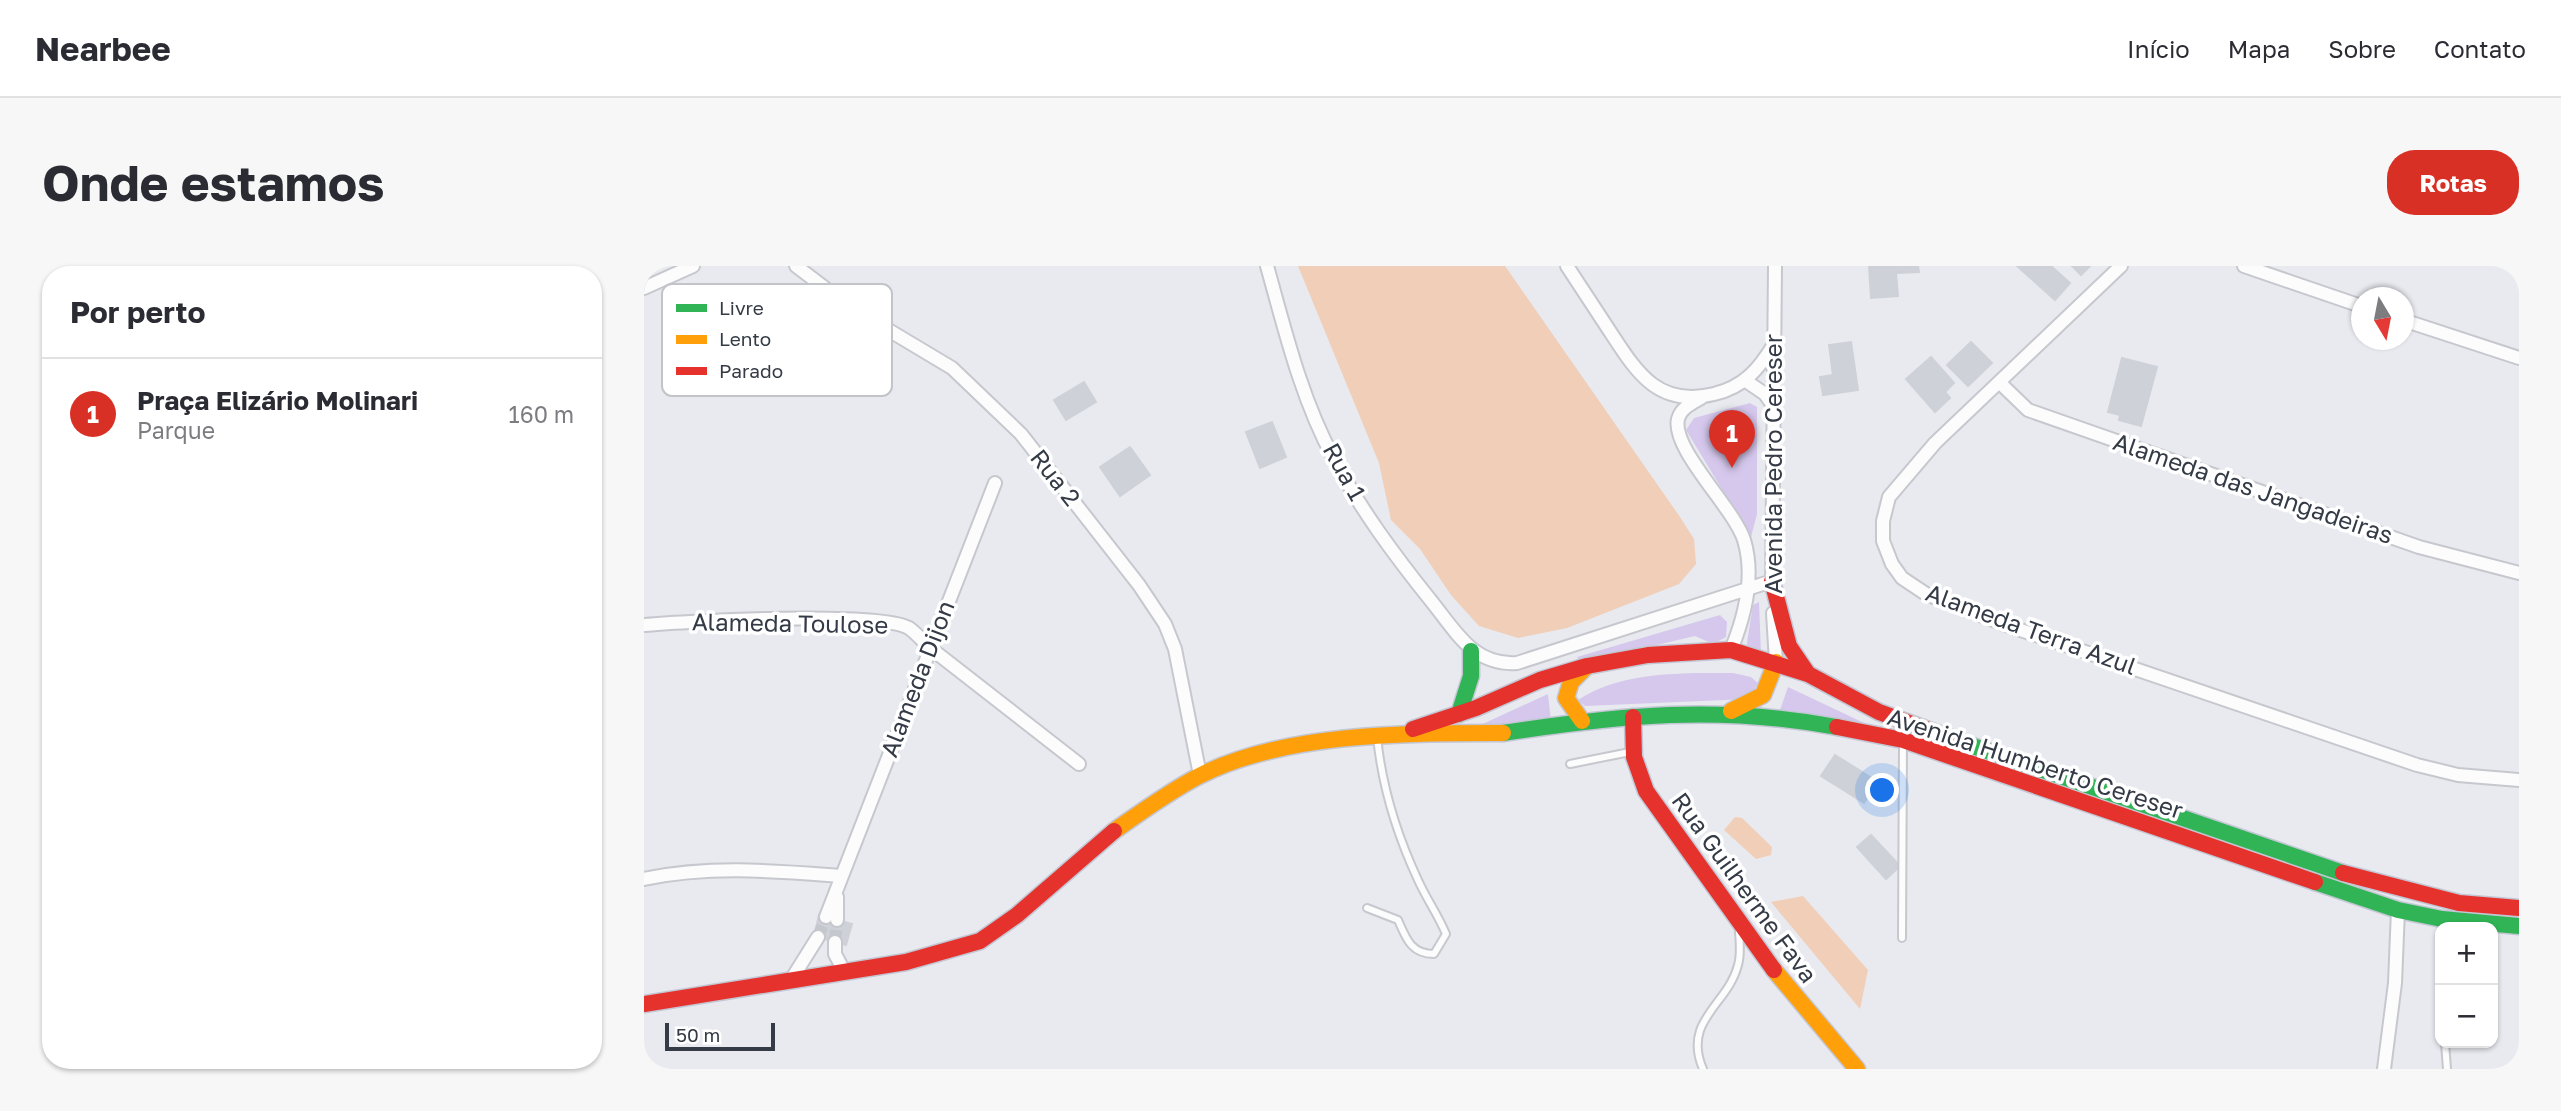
<!DOCTYPE html>
<html lang="pt">
<meta charset="utf-8">
<style>
:root{--surface:#fff;--page:#f7f7f7;--text:#2b2b33;--muted:#7c7c81;--line:#e1e1e2;--accent:#d93025}
body{margin:0;font-family:"Golos Text",sans-serif;background:var(--page);color:var(--text)}
.controls{position:absolute;right:21px;bottom:21px;display:grid;overflow:hidden;border-radius:14px;box-shadow:0 2px 5px #0004}
.controls button{width:63px;height:63px;display:grid;place-items:center;padding:0;border:0;border-bottom:2px solid var(--line);background:var(--surface);color:var(--text);font:35px sans-serif}
.compass{position:absolute;left:1707px;top:21px;width:63px;height:63px;border-radius:50%;background:var(--surface);box-shadow:0 2px 5px #0004;rotate:170deg}
.scale{position:absolute;left:21px;bottom:18px;width:110px;box-sizing:border-box;padding-left:7px;border:4px solid #343b46;border-top:0;font-size:19px;line-height:24px;white-space:nowrap;color:#343b46;-webkit-text-stroke:5px #fff;paint-order:stroke}
.you{position:absolute;left:1239px;top:525px;width:24px;height:24px;margin:-18px;border:5px solid #fff;border-radius:50%;background:#1a73e8;box-shadow:0 0 0 10px #1a73e833}
.badge{display:grid;place-items:center;width:46px;height:46px;border-radius:50%;background:var(--accent);color:#fff;font-size:23px;font-weight:700}
.pin{position:absolute;translate:-50% -58px;filter:drop-shadow(0 2px 4px #0008)}
.pin::after{content:'';position:absolute;top:37px;width:24px;height:21px;background:inherit;clip-path:polygon(0 0,100% 0,50% 100%)}
.list{margin:0;padding:0;list-style:none}
h2{display:flex;justify-content:space-between;align-items:center;height:91px;margin:0;padding:0 28px;font-size:30px}
h2 small{font-size:23px;font-weight:400;color:var(--muted)}
.list li{display:grid;grid-template-columns:46px 1fr auto;gap:21px;align-items:center;box-sizing:border-box;height:112px;padding:0 28px;border-top:2px solid var(--line)}
.list b{display:block;font-size:26px;white-space:nowrap}
.list p{margin:0;font-size:23px;white-space:nowrap;color:var(--muted)}
.list em{font-size:23px;font-style:normal;color:var(--muted)}
.map{position:relative;flex:none;width:1875px;height:803px;overflow:hidden;border-radius:28px}
header{display:flex;align-items:center;gap:42px;box-sizing:border-box;height:98px;padding:0 35px;background:var(--surface);border-bottom:2px solid var(--line)}
header strong{font-size:33px}
nav{display:flex;gap:38px;margin-inline-start:auto;font-size:24px}
.intro{display:flex;align-items:center;justify-content:space-between;box-sizing:border-box;height:168px;padding:0 42px}
h1{margin:0;font-size:49px}
.button{padding:18px 32px;border-radius:28px;background:var(--accent);color:#fff;font-size:24px;font-weight:700}
main{display:flex;gap:42px;padding:0 42px}
aside{flex:1;background:var(--surface);border-radius:28px;box-shadow:0 2px 5px #0004}
.map>svg:first-child{display:block}
</style>
<header>
<strong>Nearbee</strong>
<nav><a>Início</a><a>Mapa</a><a>Sobre</a><a>Contato</a></nav>
</header>
<div class="intro"><h1>Onde estamos</h1><a class="button">Rotas</a></div>
<main>
<aside>
<h2>Por perto<small></small></h2>
<ul class="list">
<li><span class="badge">1</span><div><b>Praça Elizário Molinari</b><p>Parque</p></div><em>160 m</em></li>
</ul>
</aside>
<div class="map">
<svg width="1875" height="803" viewBox="0 0 1875 803">
<rect width="100%" height="100%" fill="#e8eaf0"/>
<path fill="#d6c8ed" d="M1106 137 1113 141V248L1107 271 1042 164 1050 152Z
M1115 336 1117 388 1102 383 1109 339Z
M1076 349 1083 356 1082 371 1069 378 1051 370 936 397 933 391Z
M1089 407 1107 411 1114 417 1105 433 941 440 934 434C978 405 1038 407 1089 407Z
M1144 421 1235 464 1136 444Z
M904 428 907 455 819 467Z"/>
<path fill="#f0ceb7" d="M654 0H861L1036 251 1050 273 1052 298 1035 318 923 362 874 372 835 360 807 329 776 283 747 254 735 197Z
M1091 551 1098 552 1128 581 1127 589 1112 593 1080 564Z
M1159 630 1224 704 1216 743 1127 636Z"/>
<path fill="#ced1d7" stroke="#ced1d8" stroke-width="2" d="M1225 0H1274L1275 6 1252 7 1254 30 1227 32Z
M1373 0H1407L1426 17 1411 34Z
M1428 0H1446L1437 9Z
M1207 76 1214 124 1179 129 1176 111 1189 109 1185 79Z
M1327 76 1348 97 1324 120 1303 99Z
M1287 91 1310 117 1301 126 1306 132 1291 146 1262 113Z
M1478 92 1513 101 1497 160 1475 154 1476 149 1464 146Z
M440 116 452 136 422 154 410 134Z
M628 156 642 191 616 202 602 166Z
M486 181 506 209 476 230 456 201Z
M1191 489 1234 516 1220 537 1177 510Z
M1227 569 1256 600 1242 613 1213 581Z
M175 649 208 658 202 679 170 670Z"/>
<g fill="none" stroke-linecap="round" stroke-linejoin="round">
<path stroke="#c4c7ce" stroke-width="12" stroke-dasharray="12 6" stroke-linecap="butt" d="M174 671 182 651
M191 676 193 654"/>
<g stroke="#c6c8ce" stroke-width="10">
<path id="lane" d="M926 498 986 486
M723 642 754 654C762 672 767 688 790 688L802 668C794 649 782 632 774 614 753 569 738 520 733 471
M1258 672 1259 476
M1801 777 1803 803
M1059 803C1038 754 1084 739 1094 699 1097 689 1096 677 1095 666"/>
</g>
<g stroke="#c6c8ce" stroke-width="16">
<path id="street" d="M152 0 206 41 308 102 377 168 495 319 521 358 531 383 556 509
M623 0C641 64 657 132 689 191 716 243 751 290 788 336 812 366 830 400 873 397L1128 315
M923 0C937 21 951 43 965 64 992 105 1013 142 1070 128 1100 121 1115 103 1130 78
M1477 0 1291 177 1245 231 1239 255V275L1248 298 1258 312 1282 328 1362 359 1773 499 1814 509 1875 514
M1600 0 1717 40
M0 22 49 0
M1759 54 1875 92
M1102 115 1121 128 1130 141
M1355 116 1384 144 1775 281 1875 307
M1057 132C1048 137 1037 142 1034 153 1027 183 1090 242 1100 274 1111 310 1101 350 1087 384
M1128 322 1131 0
M1129 347 1132 396
M0 359C42 355 236 345 265 362 272 367 279 375 285 381L435 498
M0 613C66 599 131 605 198 610
M193 631V654
M182 651 351 217
M191 676V688L201 707
M147 714 174 671
M1740 803 1751 717 1754 644"/>
</g>
<g stroke="#c3c7d4" stroke-width="19">
<path id="fast" d="M815 448 827 410V385
M859 467C977 449 1075 439 1193 461
M1320 477 1699 607
M1671 616 1754 644 1798 653 1875 660"/>
</g>
<g stroke="#c3c7d4" stroke-width="19">
<path id="slow" d="M1087 445 1119 429 1132 396
M938 455 922 432 927 416 942 401
M470 565C497 546 526 525 555 510 641 466 765 467 859 467
M1130 704 1213 803"/>
</g>
<g stroke="#c3c7d4" stroke-width="19">
<path id="jam" d="M1128 315 1145 380 1164 408
M989 451 990 491 1002 525 1130 704
M1193 461 1259 474 1671 616
M769 463 832 442 896 414 943 400 1004 389 1087 384 1164 408 1235 446 1320 477
M1699 607 1815 637 1875 642
M0 738 262 696 336 675 373 649 470 565"/>
</g>
<use href="#lane" stroke="#fcfcfd" stroke-width="6"/>
<use href="#street" stroke="#fcfcfd" stroke-width="12"/>
<use href="#fast" stroke="#30b455" stroke-width="16"/>
<use href="#slow" stroke="#ff9f0a" stroke-width="16"/>
<use href="#jam" stroke="#e5322d" stroke-width="16"/>
</g>
<g text-anchor="middle" stroke-width="7" stroke-linejoin="round" paint-order="stroke">
<g font-size="24" fill="#343b46" stroke="#fff">
<text transform="translate(1130 198) rotate(-90)" y="8">Avenida Pedro Cereser</text>
<text transform="translate(700 206) rotate(61)" y="8">Rua 1</text>
<text transform="translate(411 212) rotate(52)" y="8">Rua 2</text>
<text transform="translate(1609 223) rotate(19)" y="8">Alameda das Jangadeiras</text>
<text transform="translate(146 358) rotate(1)" y="8">Alameda Toulose</text>
<text transform="translate(1387 364) rotate(20)" y="8">Alameda Terra Azul</text>
<text transform="translate(274 413) rotate(-69)" y="8">Alameda Dijon</text>
<text transform="translate(1391 498) rotate(18)" y="8">Avenida Humberto Cereser</text>
<text transform="translate(1100 622) rotate(54)" y="8">Rua Guilherme Fava</text>
</g>
</g>
<rect x="18" y="18" width="230" height="112" rx="10" fill="#fff" stroke="#c2c4c8" stroke-width="2"/>
<rect x="32" y="38" width="31" height="8" fill="#30b455"/>
<rect x="32" y="69" width="31" height="9" fill="#ff9f0a"/>
<rect x="32" y="101" width="31" height="8" fill="#e5322d"/>
<g font-size="19" fill="#343b46">
<text x="75" y="49">Livre</text>
<text x="75" y="80">Lento</text>
<text x="75" y="112">Parado</text>
</g>
</svg>
<div class="controls">
<button>+</button>
<button>−</button>
</div>
<svg class="compass" viewBox="-18 -18 36 36"><path d="M0-13l5 13h-10z" fill="#e53935"/><path d="M0 13l5-13h-10z" fill="#7c7c81"/></svg>
<div class="scale">50 m</div>
<div class="you"></div>
<div class="pin badge" style="left:1088px;top:202px">1</div>
</div>
</main>
